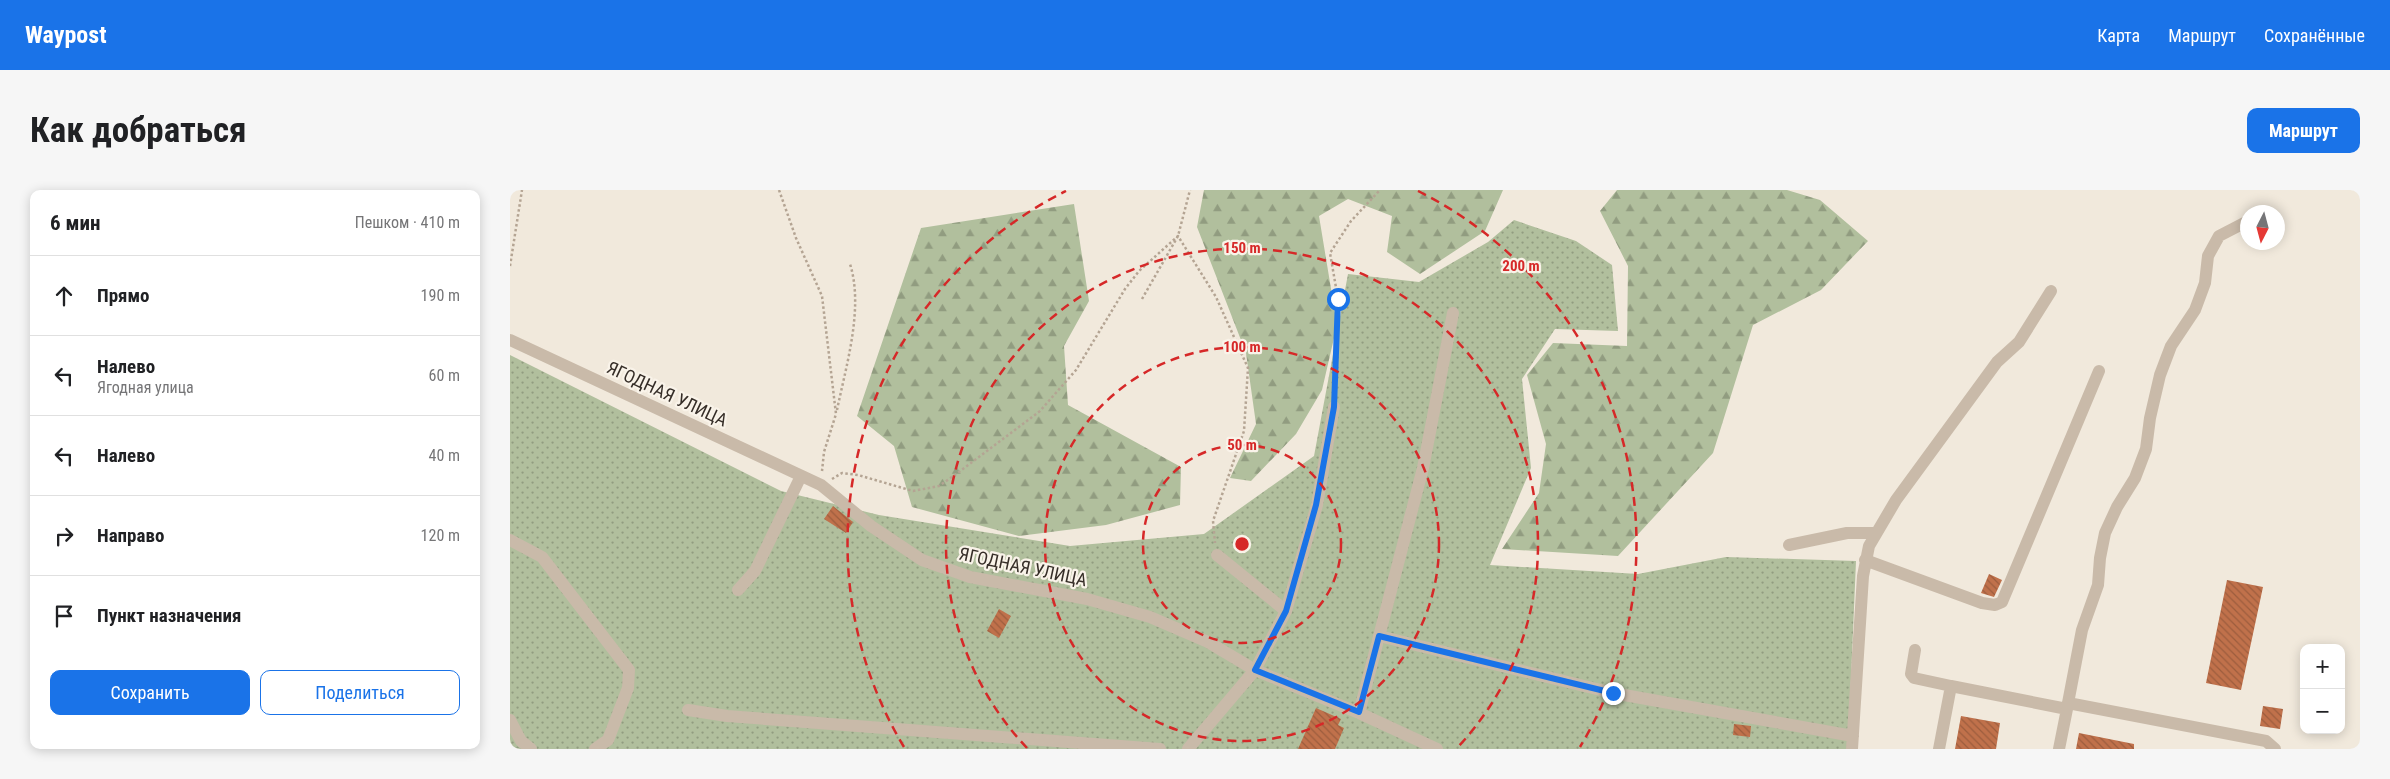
<!DOCTYPE html>
<html lang="ru">
<meta charset="utf-8">
<style>
:root{--surface:#fff;--page:#f6f6f6;--text:#202124;--muted:#757577;--line:#e0e0e0;--accent:#1a73e8}
body{margin:0;font-family:"Roboto Condensed",sans-serif;background:var(--page);color:var(--text)}
.controls{position:absolute;right:15px;bottom:15px;display:grid;overflow:hidden;border-radius:10px;box-shadow:0 2px 12px #0003}
.controls button{width:45px;height:45px;display:grid;place-items:center;padding:0;border:0;border-bottom:1px solid var(--line);background:var(--surface);color:var(--text);font:25px sans-serif}
.compass{position:absolute;left:1730px;top:15px;width:45px;height:45px;border-radius:50%;background:var(--surface);box-shadow:0 2px 12px #0003;rotate:186deg}
.stop{position:absolute;width:15px;height:15px;margin:-11px;border:4px solid #1a73e8;border-radius:50%;background:#fff}
.stop.end{background:#1a73e8;border-color:#fff;box-shadow:0 1px 5px #0008}
.list{margin:0;padding:0;list-style:none}
h2{display:flex;justify-content:space-between;align-items:center;height:65px;margin:0;padding:0 20px;font-size:21px}
h2 small{font-size:16px;font-weight:400;color:var(--muted)}
.list li{display:grid;grid-template-columns:32px 1fr auto;gap:15px;align-items:center;box-sizing:border-box;height:80px;padding:0 20px;border-top:1px solid var(--line)}
.list b{display:block;font-size:19px;white-space:nowrap}
.list p{margin:0;font-size:16px;white-space:nowrap;color:var(--muted)}
.list em{font-size:16px;font-style:normal;color:var(--muted)}
.actions{display:flex;gap:10px;padding:15px 20px}
.actions a{flex:1;padding:11px 0;border:1px solid var(--accent);border-radius:10px;text-align:center;font-size:18px;color:var(--accent)}
.actions .main{background:var(--accent);color:#fff}
.icon{flex:none;width:28px;height:28px;fill:none;stroke:currentColor;stroke-width:2;stroke-linecap:round;stroke-linejoin:round}
.map{position:relative;flex:none;width:1850px;height:559px;overflow:hidden;border-radius:10px}
header{display:flex;align-items:center;gap:30px;box-sizing:border-box;height:70px;padding:0 25px;background:var(--accent);color:#fff}
header strong{font-size:24px}
nav{display:flex;gap:28px;margin-inline-start:auto;font-size:18px}
.intro{display:flex;align-items:center;justify-content:space-between;box-sizing:border-box;height:120px;padding:0 30px}
h1{margin:0;font-size:35px}
.button{padding:12px 22px;border-radius:10px;background:var(--accent);color:#fff;font-size:18px;font-weight:700}
main{display:flex;gap:30px;padding:0 30px}
aside{flex:1;background:var(--surface);border-radius:10px;box-shadow:0 2px 12px #0003}
.map>svg:first-child{display:block}
</style>
<header>
<strong>Waypost</strong>
<nav><a>Карта</a><a>Маршрут</a><a>Сохранённые</a></nav>
</header>
<div class="intro"><h1>Как добраться</h1><a class="button">Маршрут</a></div>
<main>
<aside>
<h2>6 мин<small>Пешком · 410 m</small></h2>
<ul class="list">
<li><svg class="icon" aria-label="ahead" viewBox="0 0 24 24"><path d="M12 20V5M6 11l6-6 6 6"/></svg><div><b>Прямо</b></div><em>190 m</em></li>
<li><svg class="icon" aria-label="left" viewBox="0 0 24 24"><path d="M17 20v-9H6M10 6l-5 5 5 5"/></svg><div><b>Налево</b><p>Ягодная улица</p></div><em>60 m</em></li>
<li><svg class="icon" aria-label="left" viewBox="0 0 24 24"><path d="M17 20v-9H6M10 6l-5 5 5 5"/></svg><div><b>Налево</b></div><em>40 m</em></li>
<li><svg class="icon" aria-label="right" viewBox="0 0 24 24"><path d="M7 20v-9h11M14 6l5 5-5 5"/></svg><div><b>Направо</b></div><em>120 m</em></li>
<li><svg class="icon" aria-label="arrive" viewBox="0 0 24 24"><path d="M6 21V4h12l-3 4 3 4H6"/></svg><div><b>Пункт назначения</b></div></li>
</ul>
<div class="actions"><a class="main">Сохранить</a><a>Поделиться</a></div>
</aside>
<div class="map">
<svg width="1850" height="559" viewBox="0 0 1850 559">
<defs>
<pattern id="forest-firs" width="22" height="20" patternUnits="userSpaceOnUse" patternTransform="scale(1.25)"><rect width="22" height="20" fill="#b1bf9d"/><path d="M5 1l3.5 6h-7zM16 11l3.5 6h-7z" fill="#919c80"/></pattern>
<pattern id="garden-dots" width="8" height="8" patternUnits="userSpaceOnUse" patternTransform="scale(1.25)"><rect width="8" height="8" fill="#b1bf9d"/><path d="M2 2h.1M6 6h.1" fill="none" stroke="#919c80" stroke-width="1.8" stroke-linecap="round"/></pattern>
<pattern id="building-back-hatch" width="6" height="6" patternUnits="userSpaceOnUse" patternTransform="scale(1.25)"><rect width="6" height="6" fill="#c0714b"/><path d="M-1 5l2 2M0 0l6 6M5-1l2 2" fill="none" stroke="#9d5d3e"/></pattern>
</defs>
<rect width="100%" height="100%" fill="#f1e9dc"/>
<path fill="url(#forest-firs)" d="M694 0H993L975 41 910 84 877 62 882 26 838 9 809 26 827 135 812 200 786 244 741 291 720 288 746 234 736 163 687 37Z
M1107 0H1277L1310 10 1358 51 1311 100 1243 135 1203 263 1108 366 992 359 1029 303 1036 254 1017 185 1043 153 1117 156 1118 76 1090 21Z
M564 14 579 111 554 156 558 215 671 277 670 315 596 335 509 346 402 317 384 256 347 226 411 38Z"/>
<path fill="url(#garden-dots)" d="M1004 30 1066 51 1102 75 1108 141 1045 139 1012 189 1021 278 980 375 1128 384 1216 367 1346 371 1338 559H3L0 554V165L271 301 369 325 560 356 694 344 804 266 838 84 909 92 978 52Z"/>
<path fill="url(#building-back-hatch)" d="M323 316 343 332 336 343 314 329Z
M1479 384 1492 390 1484 407 1471 403Z
M1717 390 1753 397 1731 500 1696 493Z
M489 419 501 426 489 448 477 441Z
M1753 516 1773 519 1770 539 1750 536Z
M806 518 831 529 828 535 834 538 825 559H788Z
M1451 526 1490 533 1486 559H1445Z
M1224 534 1241 536 1240 547 1223 545Z
M1569 543 1624 554V559H1566Z"/>
<g fill="none" stroke-linecap="round" stroke-linejoin="round">
<path stroke="#b4a493" stroke-width="2.5" stroke-dasharray="2.5 2.5" stroke-linecap="butt" d="M269 0 286 48 312 106 326 224 314 262 312 281
M0 76 12 0
M632 109 668 46 680 0
M825 206 828 109 820 63 841 31 870 0
M327 220C336 176 354 118 340 74
M322 289 332 283 348 285 403 301 429 296 449 282 530 221 566 180 615 99 629 81 668 46 706 107 738 178 734 241 703 331 705 353"/>
<path stroke="#c9baa9" stroke-width="12" d="M0 150 311 295 361 336 412 370 460 387 577 409 640 427 698 452 745 480 849 523 927 559
M0 350 32 367 119 480 118 498 98 550 85 559
M1279 355 1337 343H1365
M707 365 776 421
M1355 370 1472 413 1485 415 1492 412 1589 181
M228 400 245 381 291 286
M869 446 1103 503 1343 546
M1405 460 1401 484 1404 488 1441 496
M1558 513 1572 440 1588 395 1590 368 1595 343 1607 317 1625 288 1636 259 1640 228 1650 185 1661 156 1685 120 1695 93 1698 66 1709 46 1738 31
M178 520 217 526 650 559
M849 523 913 278 943 123
M0 530 11 551 21 559
M678 559 745 480 776 421 807 315 824 217
M1342 559 1353 386 1359 356 1386 310 1487 172 1509 152 1541 101
M1429 559 1441 496 1557 519 1558 513 1756 551 1765 559
M1549 559 1557 519"/>
</g>
<g fill="none" stroke-linecap="round" stroke-linejoin="round">
<path stroke="#1a73e8" stroke-width="6" d="M828 109 824 217 806 315 776 421 745 480 849 522 869 446 1103 503"/>
</g>
<g fill="none" stroke="#d62828" stroke-width="2.5" stroke-dasharray="9 6">
<circle cx="732" cy="354" r="99"/>
<circle cx="732" cy="354" r="197"/>
<path d="M517 558A296 296 0 1 1 947 558"/>
<path d="M394 557A394 394 0 0 1 556 1M908 1A394 394 0 0 1 1070 557"/>
</g>
<g text-anchor="middle" stroke-width="4.5" stroke-linejoin="round" paint-order="stroke">
<g font-size="18" fill="#362e28" stroke="#f9f3e9">
<text transform="translate(157 204) rotate(25)" y="6">ЯГОДНАЯ УЛИЦА</text>
<text transform="translate(513 377) rotate(12)" y="6">ЯГОДНАЯ УЛИЦА</text>
</g>
</g>
<circle cx="732" cy="354" r="8" fill="#d62828" stroke="#f9f3e9" stroke-width="2.5"/>
<g font-size="15" text-anchor="middle" font-weight="bold" fill="#d62828" stroke="#f9f3e9" stroke-width="4.5" stroke-linejoin="round" paint-order="stroke">
<text x="732" y="63">150 m</text>
<text x="1011" y="81">200 m</text>
<text x="732" y="162">100 m</text>
<text x="732" y="260">50 m</text>
</g>
</svg>
<div class="controls">
<button>+</button>
<button>−</button>
</div>
<svg class="compass" viewBox="-18 -18 36 36"><path d="M0-13l5 13h-10z" fill="#e53935"/><path d="M0 13l5-13h-10z" fill="#757577"/></svg>
<div class="stop" style="left:828px;top:109px"></div>
<div class="stop end" style="left:1103px;top:503px"></div>
</div>
</main>
